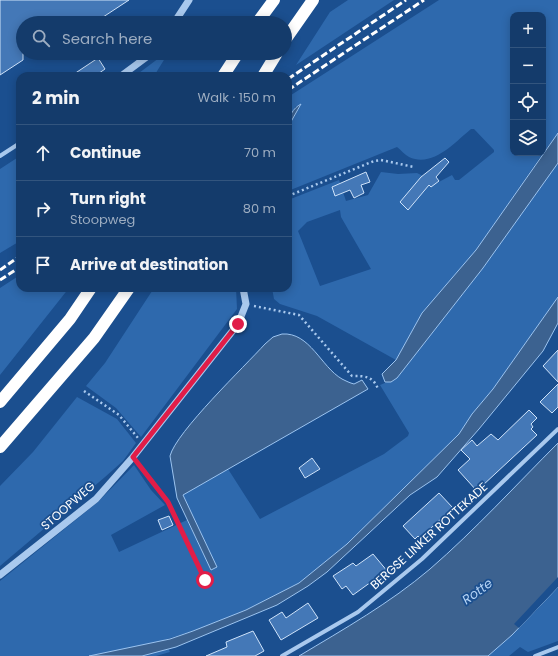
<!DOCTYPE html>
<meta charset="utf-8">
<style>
:root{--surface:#143b6b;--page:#214673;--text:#f1f3f6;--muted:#9dadc1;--line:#33557e}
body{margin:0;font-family:Poppins,sans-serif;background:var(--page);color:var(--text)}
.controls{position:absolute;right:12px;top:12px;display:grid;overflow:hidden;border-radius:8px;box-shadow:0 2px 10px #0003}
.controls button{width:36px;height:36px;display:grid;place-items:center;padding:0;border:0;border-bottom:1px solid var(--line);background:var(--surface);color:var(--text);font:20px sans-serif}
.stop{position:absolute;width:12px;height:12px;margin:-9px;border:3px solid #e11d48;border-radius:50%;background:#fff}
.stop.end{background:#e11d48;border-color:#fff;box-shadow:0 1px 4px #0008}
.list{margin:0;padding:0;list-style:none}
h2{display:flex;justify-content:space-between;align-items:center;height:52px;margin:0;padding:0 16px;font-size:17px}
h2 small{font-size:13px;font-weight:400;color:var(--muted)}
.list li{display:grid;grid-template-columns:26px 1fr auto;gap:12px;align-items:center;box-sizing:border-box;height:56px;padding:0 16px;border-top:1px solid var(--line)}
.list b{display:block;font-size:15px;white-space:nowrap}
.list p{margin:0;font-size:13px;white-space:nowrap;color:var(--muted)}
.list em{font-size:13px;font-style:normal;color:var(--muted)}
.icon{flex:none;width:22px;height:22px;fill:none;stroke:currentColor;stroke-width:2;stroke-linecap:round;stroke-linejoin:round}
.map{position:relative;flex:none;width:558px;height:656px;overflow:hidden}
.search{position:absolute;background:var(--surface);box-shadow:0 2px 10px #0003;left:16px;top:16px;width:276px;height:44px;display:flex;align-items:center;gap:10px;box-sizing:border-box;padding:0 14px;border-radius:22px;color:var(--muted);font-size:15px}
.panel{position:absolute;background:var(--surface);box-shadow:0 2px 10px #0003;left:16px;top:72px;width:276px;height:220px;border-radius:12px}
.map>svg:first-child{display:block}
</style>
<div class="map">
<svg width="558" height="656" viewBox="0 0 558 656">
<rect width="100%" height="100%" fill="#1b4f8f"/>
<path fill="#2e69ad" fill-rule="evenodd" d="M348 0H394L296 65 330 12Z
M439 0H558V133L543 153V15H513V153H543L476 250 422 313 396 360 317 316 280 304 274 299 272 288H288V200L339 180 346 201 368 195 381 172 398 174 417 173 437 183 452 175 455 180H459L494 152V150L474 129H471C455 142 433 168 409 157 405 155 401 150 397 147L288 191V127L301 105 296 106 288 120V97ZM340 210 341 217 371 269 320 286 298 231 307 222Z
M163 55H167L154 76H135Z
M20 156V241L0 253V169Z
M558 163V297L493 389 472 414 459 434 347 544 299 583 246 610 193 631 164 640 170 652 156 656H0V581L98 502 134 465 151 490 165 505 111 535 119 552 187 520 211 570 216 567 182 495 228 469 260 519 384 454 408 436 409 433 380 385 397 378 483 268Z
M20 275V288H69L0 375V288Z
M154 288H236L237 309 141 437 116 408 86 386 105 363Z
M77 397 117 419 136 443 123 461 105 477 0 566V486L33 452Z
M558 587V641L528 652 520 647 509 656H488L512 635Z"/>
<path fill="#3c6290" stroke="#9cc4f0" d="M301 104 288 127C288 117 293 108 301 104Z
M558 133V163L483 268 397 378 391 382H385L382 374 396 360 422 313 476 250Z
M558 297V323L543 351 479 429 437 477 410 495 327 572 308 586 277 605 176 647 142 656H89L170 639 193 631 246 610 299 583 347 544 459 434 472 414 493 389Z
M282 334C310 332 321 367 342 379 346 381 350 383 354 384L362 380 368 389 183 495 217 567 211 570 177 498 170 456C176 432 245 366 265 344L273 337Z
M558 443V587L512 635 488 656H299C344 629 390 603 430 569 475 530 516 485 558 443Z"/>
<path fill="#1b4f8f" d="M558 577V587L519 628 514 624Z"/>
<path fill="#4478b7" stroke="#cfe3fa" d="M0 0H129L94 23 88 17 80 23H23V60L0 75Z
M98 58 105 69 95 76H71Z
M445 158 449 162 436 177 439 181 431 187 429 185 408 210 400 202 421 177Z
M366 172 370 182 361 185 364 193 354 198 350 190 335 196 332 187Z
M558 350V382L543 366Z
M558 384V407L552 413 540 402Z
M529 410 537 418 531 424 533 427 531 429 537 435 482 486 481 485 476 490 458 470 470 459 461 450 472 440 477 446 491 434 498 440Z
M312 458 320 469 305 478 299 468Z
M439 493 453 508 420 538 418 536 415 539 403 526Z
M169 516 173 525 162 530 158 520Z
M373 554 388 572 373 584 371 582 353 595 346 586 342 589 333 576 353 563 356 566Z
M308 603 318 618 281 640 269 620 282 612 286 618Z
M253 631 264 651 255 656H206L227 647 226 642Z"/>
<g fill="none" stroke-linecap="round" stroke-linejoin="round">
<path stroke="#a9c9ee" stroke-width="2.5" stroke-dasharray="2 3" stroke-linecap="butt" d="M288 196 374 161 381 160 414 167
M254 306 299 315 352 376C365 376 373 376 378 389
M84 391 119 415 138 438"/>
<path stroke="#a9c9ee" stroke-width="3" d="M133 457 168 502 205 580"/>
<path stroke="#a9c9ee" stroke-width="4" d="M0 156 20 143
M282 656 358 612 422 559 558 429
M535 656 558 647"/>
<path stroke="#a9c9ee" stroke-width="7" d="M174 23 189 0
M121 76 152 53
M0 575 96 499 133 457 238 324 246 304 243 288"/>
<path stroke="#fff" stroke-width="12" d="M257 23 274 0
M285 40 313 0
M223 76 238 53
M263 76 277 53
M0 402 70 319 91 288
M0 447 94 338 129 288"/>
<path stroke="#fff" stroke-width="3" stroke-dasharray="7 3" stroke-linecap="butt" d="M288 79 406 0
M288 90 424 0
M0 270 20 256
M0 280 20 267"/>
</g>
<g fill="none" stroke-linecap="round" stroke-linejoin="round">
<path stroke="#e11d48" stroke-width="5" d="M205 580 168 502 133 457 238 324"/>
</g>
<g text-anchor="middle" stroke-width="3.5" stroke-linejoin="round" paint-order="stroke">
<g font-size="12" fill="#fff" stroke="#1b4f8f">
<text transform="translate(68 506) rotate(-41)" y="4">STOOPWEG</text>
<text transform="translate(429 536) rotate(-42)" y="4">BERGSE LINKER ROTTEKADE</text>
</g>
<g font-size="13" font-style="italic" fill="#b5d3f5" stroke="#1b4f8f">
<text transform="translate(477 591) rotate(-36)" y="5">Rotte</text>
</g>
</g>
</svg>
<div class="controls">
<button>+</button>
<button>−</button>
<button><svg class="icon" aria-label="locate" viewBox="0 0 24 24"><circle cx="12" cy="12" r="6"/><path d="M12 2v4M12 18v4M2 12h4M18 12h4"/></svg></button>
<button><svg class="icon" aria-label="layers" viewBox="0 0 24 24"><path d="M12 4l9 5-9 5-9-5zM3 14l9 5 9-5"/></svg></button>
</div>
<div class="stop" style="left:205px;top:580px"></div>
<div class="stop end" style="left:238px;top:324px"></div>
<div class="search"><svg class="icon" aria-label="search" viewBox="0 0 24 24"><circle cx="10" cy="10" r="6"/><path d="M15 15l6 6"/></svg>Search here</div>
<section class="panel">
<h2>2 min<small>Walk · 150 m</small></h2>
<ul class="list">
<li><svg class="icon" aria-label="ahead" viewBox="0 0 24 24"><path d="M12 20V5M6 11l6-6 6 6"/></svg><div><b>Continue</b></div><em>70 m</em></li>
<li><svg class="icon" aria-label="right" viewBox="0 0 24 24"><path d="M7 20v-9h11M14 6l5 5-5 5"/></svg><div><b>Turn right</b><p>Stoopweg</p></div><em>80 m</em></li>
<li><svg class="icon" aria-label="arrive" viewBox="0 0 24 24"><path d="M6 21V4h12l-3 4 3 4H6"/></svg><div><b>Arrive at destination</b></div></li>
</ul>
</section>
</div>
